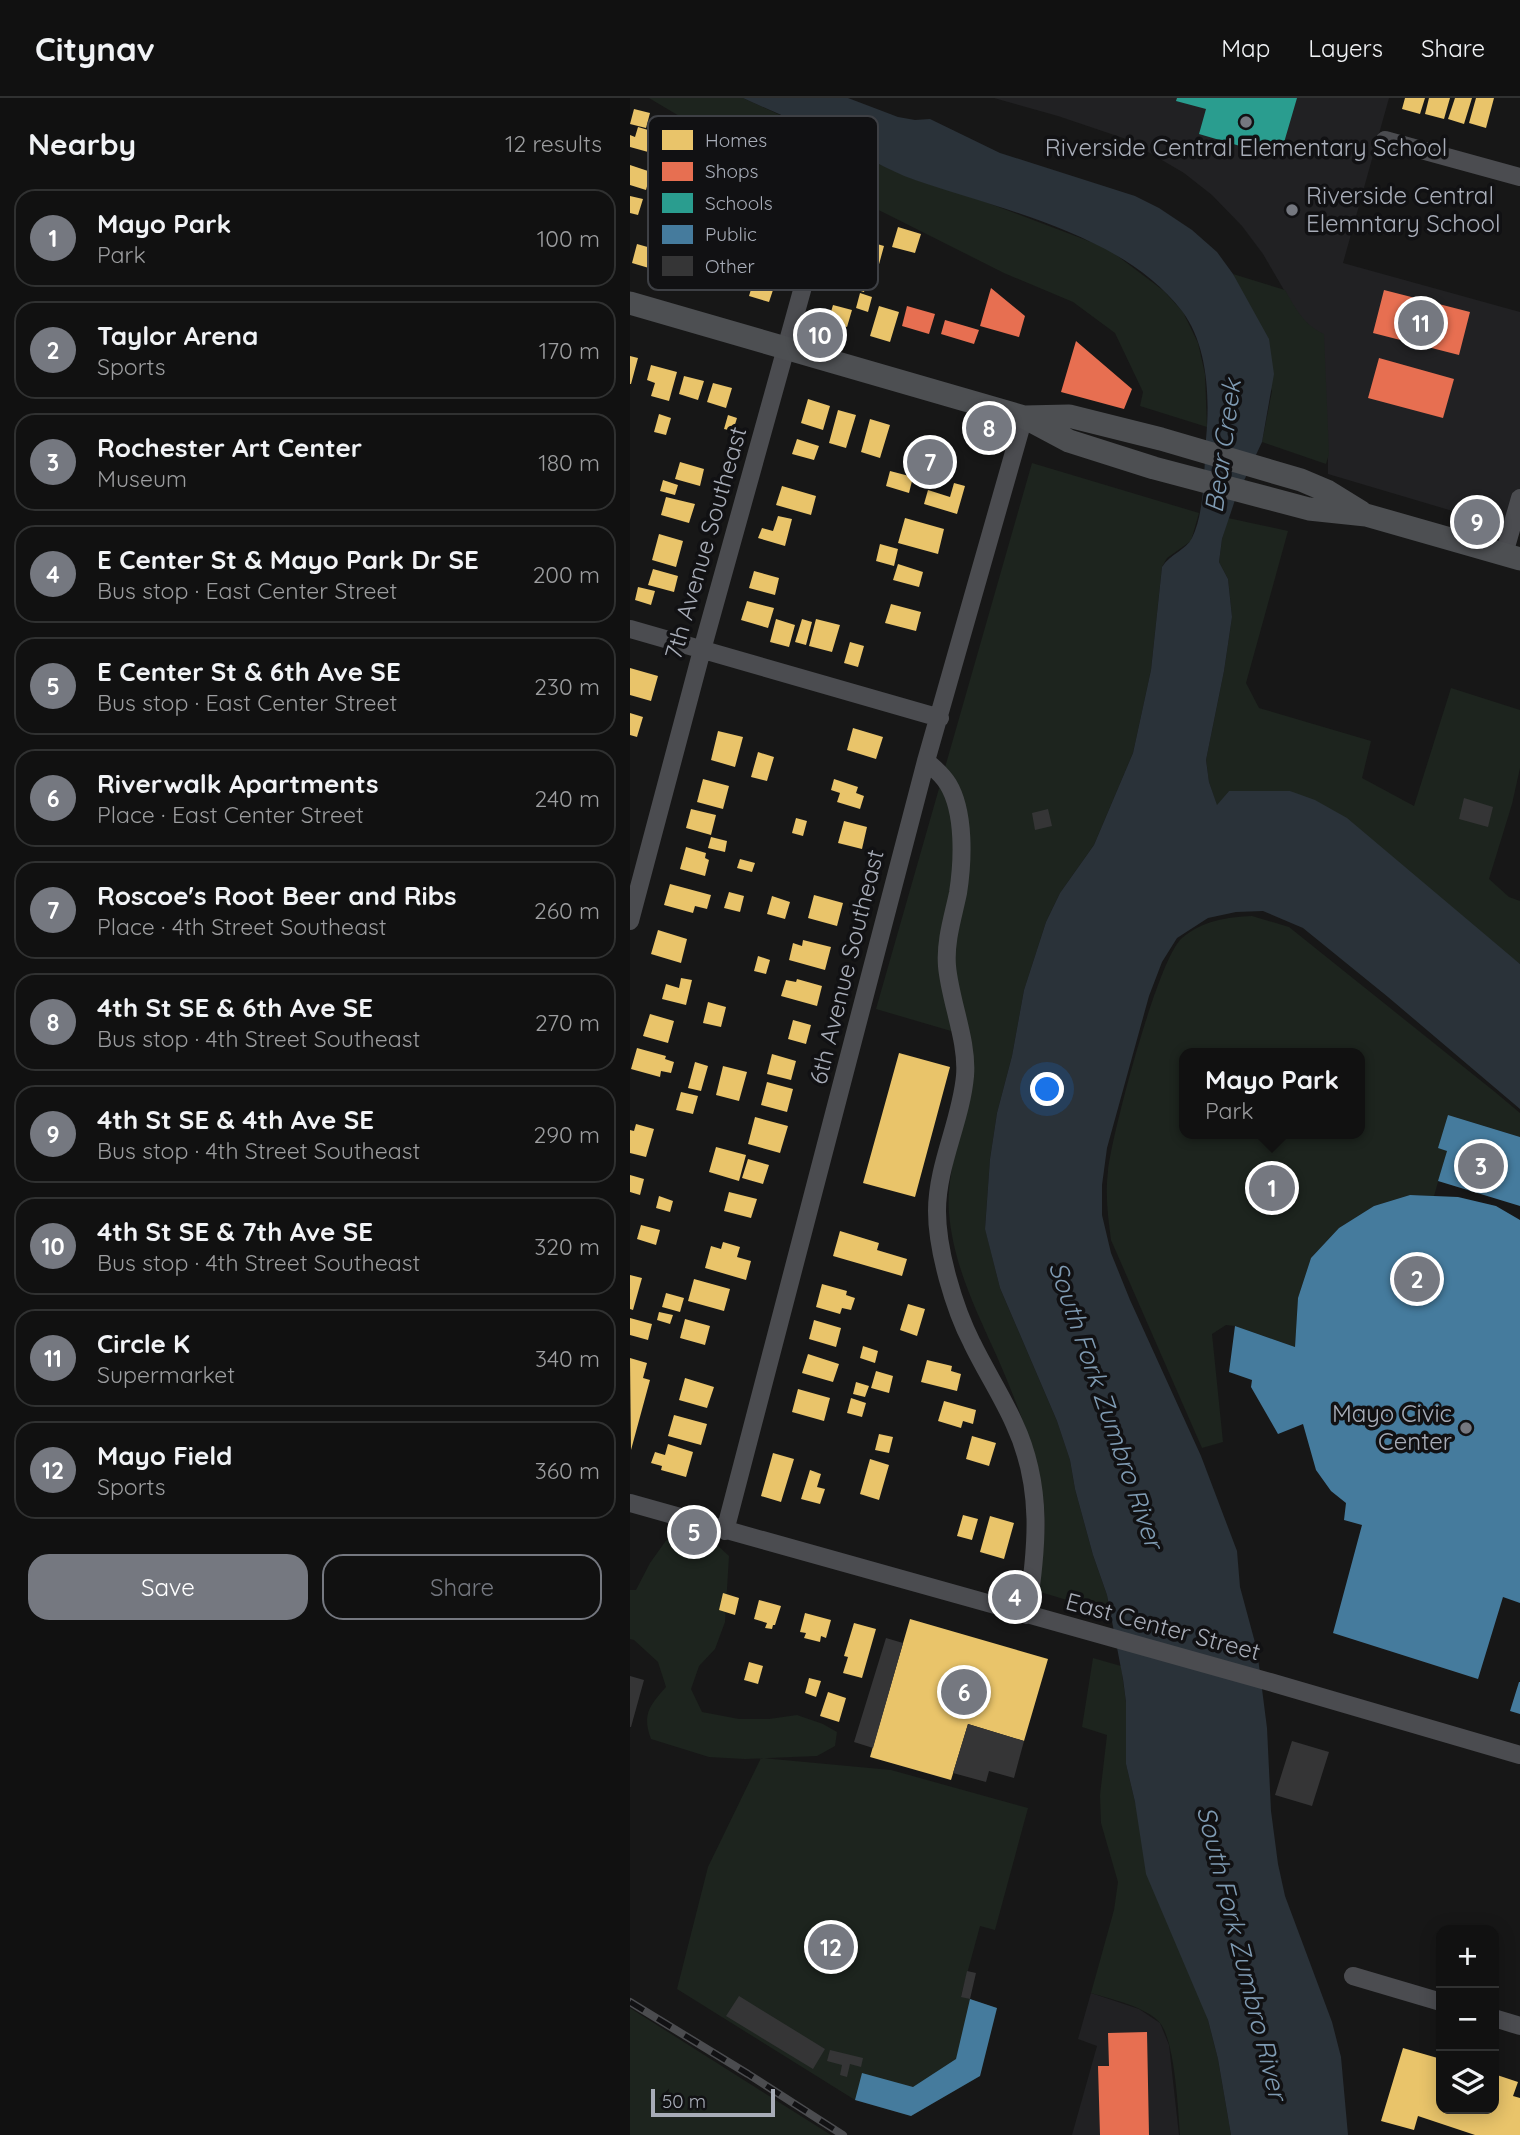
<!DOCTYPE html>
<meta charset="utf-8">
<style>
:root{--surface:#111;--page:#1e1f1f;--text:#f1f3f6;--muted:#9c9d9f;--line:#303131;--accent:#757880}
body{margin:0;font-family:Quicksand,sans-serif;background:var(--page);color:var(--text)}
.controls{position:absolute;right:21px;bottom:21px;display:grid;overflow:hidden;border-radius:14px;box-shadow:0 4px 18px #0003}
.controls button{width:63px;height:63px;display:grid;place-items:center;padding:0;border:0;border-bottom:2px solid var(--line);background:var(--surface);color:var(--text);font:35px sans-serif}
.scale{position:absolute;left:21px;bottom:18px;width:124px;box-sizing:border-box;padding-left:7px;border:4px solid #a8adb8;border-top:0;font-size:19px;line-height:24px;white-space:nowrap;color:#a8adb8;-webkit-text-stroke:5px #111113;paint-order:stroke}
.you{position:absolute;left:418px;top:992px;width:24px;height:24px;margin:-18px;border:5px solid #fff;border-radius:50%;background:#1a73e8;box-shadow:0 0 0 10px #1a73e833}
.badge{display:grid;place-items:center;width:46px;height:46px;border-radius:50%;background:var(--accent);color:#fff;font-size:23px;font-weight:700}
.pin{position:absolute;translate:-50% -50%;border:4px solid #fff;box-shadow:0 2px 7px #0006}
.popup{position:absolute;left:549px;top:950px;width:186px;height:91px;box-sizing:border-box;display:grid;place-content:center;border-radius:14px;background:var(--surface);filter:drop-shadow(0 2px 5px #0005);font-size:23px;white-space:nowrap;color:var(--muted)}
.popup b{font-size:26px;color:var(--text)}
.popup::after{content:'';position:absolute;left:50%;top:100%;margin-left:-14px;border:14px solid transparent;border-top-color:var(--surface)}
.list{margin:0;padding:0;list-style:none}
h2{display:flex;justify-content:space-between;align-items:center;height:91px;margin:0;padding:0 28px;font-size:30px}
h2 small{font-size:23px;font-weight:400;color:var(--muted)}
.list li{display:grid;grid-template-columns:46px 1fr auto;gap:21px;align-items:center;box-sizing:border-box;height:98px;margin:0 14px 14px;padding:0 14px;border:2px solid var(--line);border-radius:21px}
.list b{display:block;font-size:26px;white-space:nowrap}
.list p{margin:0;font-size:23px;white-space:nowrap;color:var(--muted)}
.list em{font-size:23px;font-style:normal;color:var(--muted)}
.actions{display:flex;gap:14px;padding:21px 28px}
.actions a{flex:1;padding:16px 0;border:2px solid var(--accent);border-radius:21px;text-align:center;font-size:24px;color:var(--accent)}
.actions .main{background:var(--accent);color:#fff}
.icon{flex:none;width:38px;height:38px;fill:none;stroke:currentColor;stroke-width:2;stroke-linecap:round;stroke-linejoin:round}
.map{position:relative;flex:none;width:890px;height:2037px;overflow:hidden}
header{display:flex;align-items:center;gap:42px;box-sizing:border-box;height:98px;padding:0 35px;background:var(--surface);border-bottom:2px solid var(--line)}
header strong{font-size:33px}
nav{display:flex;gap:38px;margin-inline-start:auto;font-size:24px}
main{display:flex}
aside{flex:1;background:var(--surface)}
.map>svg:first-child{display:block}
</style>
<header>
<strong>Citynav</strong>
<nav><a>Map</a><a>Layers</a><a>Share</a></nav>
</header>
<main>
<aside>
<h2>Nearby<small>12 results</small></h2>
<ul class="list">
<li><span class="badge">1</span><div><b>Mayo Park</b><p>Park</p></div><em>100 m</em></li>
<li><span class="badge">2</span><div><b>Taylor Arena</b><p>Sports</p></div><em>170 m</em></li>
<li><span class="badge">3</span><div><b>Rochester Art Center</b><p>Museum</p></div><em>180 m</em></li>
<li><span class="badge">4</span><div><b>E Center St &amp; Mayo Park Dr SE</b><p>Bus stop · East Center Street</p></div><em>200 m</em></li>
<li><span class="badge">5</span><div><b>E Center St &amp; 6th Ave SE</b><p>Bus stop · East Center Street</p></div><em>230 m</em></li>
<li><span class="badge">6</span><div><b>Riverwalk Apartments</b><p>Place · East Center Street</p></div><em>240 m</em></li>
<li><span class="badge">7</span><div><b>Roscoe's Root Beer and Ribs</b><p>Place · 4th Street Southeast</p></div><em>260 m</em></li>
<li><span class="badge">8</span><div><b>4th St SE &amp; 6th Ave SE</b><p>Bus stop · 4th Street Southeast</p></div><em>270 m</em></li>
<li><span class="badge">9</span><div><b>4th St SE &amp; 4th Ave SE</b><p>Bus stop · 4th Street Southeast</p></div><em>290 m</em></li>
<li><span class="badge">10</span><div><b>4th St SE &amp; 7th Ave SE</b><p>Bus stop · 4th Street Southeast</p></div><em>320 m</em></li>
<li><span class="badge">11</span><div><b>Circle K</b><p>Supermarket</p></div><em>340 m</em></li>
<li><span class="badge">12</span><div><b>Mayo Field</b><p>Sports</p></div><em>360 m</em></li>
</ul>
<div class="actions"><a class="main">Save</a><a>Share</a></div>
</aside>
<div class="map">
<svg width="890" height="2037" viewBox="0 0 890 2037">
<rect width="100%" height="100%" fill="#171717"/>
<path fill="#212123" d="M364 0H759L713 165 890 214V433L698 376V348L681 230 668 216 633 156 612 128 582 97 554 75 496 41 428 18Z
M461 1895 509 1911 530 1925 539 1947 549 2037H442L467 1948 448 1941Z"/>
<path fill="#1d241e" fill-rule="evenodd" d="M19 0H113L203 41 240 62 283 81 350 102 477 150 534 193 553 214 568 245 575 276 577 329 510 308 513 294 485 235 443 204 374 175 179 77 76 34Z
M603 176 655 192C666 211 674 227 694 236L699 356 696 366 632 344 642 293Z
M402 365 569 415 561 443 537 460 532 469 521 572 503 655 464 747 430 795 416 824 394 892 382 958 367 1015 360 1061 355 1130 370 1190 427 1323 440 1362 445 1391 463 1457 477 1497 480 1515 407 1493C412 1465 416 1438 414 1409 410 1360 384 1297 364 1252 344 1208 323 1164 319 1115 316 1075 332 1034 339 995 342 978 341 959 341 941L321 933 246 911Z
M598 420 658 433 616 585 629 610 741 643 732 680 784 708 821 590 890 612V670L882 706 859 781 879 799 890 803V866L660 693H599L587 708 579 684 576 662 594 573 602 519 598 481 589 464 592 441Z
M622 818 659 829 865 994 890 1015V1039L818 1017 817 1053 804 1098 780 1097 744 1108 709 1130 681 1160 668 1200 665 1249 605 1228 596 1227 582 1236 593 1344 572 1350 481 1142C478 1119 475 1096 478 1073 482 1036 528 860 552 840 572 823 597 819 622 818ZM554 955H730V1036H554Z
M56 1436 85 1445 99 1458 95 1524 85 1551 69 1568 61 1591 72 1614 109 1621H139L167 1617 193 1626 207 1634 205 1648 187 1658 115 1661 79 1659 21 1641C12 1617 19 1608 36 1589L28 1564 4 1542 0 1541V1492H6L20 1465 40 1437Z
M463 1560 491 1568 496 1604V1666L505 1704 578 1922 588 1961 601 2037H550C548 2012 545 1943 530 1925 517 1909 481 1901 461 1895L484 1812 488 1784 471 1725 470 1697 477 1637 452 1629Z
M131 1660 261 1672 398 1710 365 1832 350 1828 331 1898 367 1910 350 1978 281 2018 225 2002 47 1891 78 1769Z
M0 1910 201 2037H0Z"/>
<path fill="#2a3239" d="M113 0H218L268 19 285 22 300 21 370 55 505 98 529 110 562 132 587 154 603 176 639 241 644 276 632 344 605 402 592 441 589 464 598 481 602 519 594 573 576 662 579 684 587 707 599 693H660L685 702 717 720 890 866V1011L758 899 673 830 633 813 606 814 578 820 547 840 532 864 519 898 477 1050 472 1087V1117L481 1155 500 1202 571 1358 607 1453 610 1489 627 1552 637 1630 641 1713 648 1766 655 1798 702 1924 711 1959 718 2037H601L588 1961 578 1922 516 1776 505 1704 496 1666V1604L493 1581 477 1497 463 1457 445 1391 440 1362 427 1323 370 1190 355 1131 360 1061 367 1015 382 958 394 892 416 824 430 795 464 747 503 655 521 572 532 469C540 456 556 452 562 440 575 414 574 370 576 341 580 301 578 247 552 213 493 136 372 112 285 82 256 72 231 55 204 42 175 26 143 14 113 0Z"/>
<path fill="#e9c46a" d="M775 0H795L790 16 772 11Z
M799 0H820L814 21 795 16Z
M825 0H842L834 26 818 21Z
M846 0H864L856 30 839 25Z
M4 11 20 15 16 30 0 26Z
M8 29 35 37 29 57 0 49V37L5 39Z
M39 51 49 54 46 64 36 61Z
M28 64 42 68 38 81 24 77Z
M94 65 124 73 120 87 90 79Z
M0 67 21 74 16 92 0 87Z
M147 90 177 99 173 110 167 108 165 117 142 110Z
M0 98 13 101 8 117 0 115Z
M137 123 159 129 154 148 131 142Z
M268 129 291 136 285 155 262 149Z
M226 140 254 148 248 170 220 163Z
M77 142 90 146 88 154 90 155 84 176 63 170 69 148 75 150Z
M7 146 35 154 29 173 2 165Z
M120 146 134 150 130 163 116 159Z
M129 165 144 170 141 182 146 183 139 204 119 198Z
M216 166 240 174 234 194 205 185 207 176 212 178Z
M230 195 242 199 238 214 226 210Z
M203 207 222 212 217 229 198 224Z
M249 208 269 214 260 244 240 238Z
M0 258 8 260 1 286H0Z
M21 267 47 274 39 303 21 298 25 285 17 282Z
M54 278 74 283 68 302 49 296Z
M83 285 102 290 96 310 77 304Z
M178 301 200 308 193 332 171 325Z
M208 312 226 317 216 350 199 345Z
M29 316 41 320 36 337 24 334Z
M98 317 107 320 103 333 94 331Z
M240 321 260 327 250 360 231 354Z
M167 341 189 348 184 362 162 356Z
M50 364 74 371 70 388 45 381Z
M260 373 283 379 279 395 256 388Z
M33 382 48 387 45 397 30 393Z
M324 385 335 388 327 416 294 406 298 392 320 399Z
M152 388 186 398 181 417 146 407Z
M36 399 65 406 59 425 31 417Z
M148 418 162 421 155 448 128 440 132 430 143 433Z
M275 420 314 431 308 456 268 445Z
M29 436 53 443 46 469 22 462Z
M250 446 268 451 264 468 246 463Z
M268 466 293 474 289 489 263 482Z
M23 471 48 478 44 494 18 487Z
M124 473 149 480 145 497 119 490Z
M8 489 25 493 21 507 5 502Z
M117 503 144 510 138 530 111 522Z
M261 506 291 514 286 533 255 525Z
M146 521 165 527 159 549 140 544Z
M172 521 182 524 176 547 165 544Z
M186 521 210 527 202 554 179 548Z
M220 544 234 548 228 569 214 565Z
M0 570 28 578 21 603 0 597Z
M0 615 13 619 7 639 0 637Z
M223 630 253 639 246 661 217 652Z
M88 633 113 639 105 669 81 662Z
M128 654 144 659 137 683 121 679Z
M73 681 99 688 93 711 67 704Z
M204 681 228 689 226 695 234 698 230 711 207 704 210 695 201 692Z
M61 711 86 717 81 737 56 730Z
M166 720 177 723 173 738 162 735Z
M214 723 237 729 232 751 208 745Z
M81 739 97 743 95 754 78 750Z
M56 749 76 755 75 760 79 762 75 778 50 771Z
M110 761 125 765 122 774 107 770Z
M40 786 81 797 77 811 65 808 63 815 34 807Z
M99 794 114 798 110 814 94 810Z
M184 797 213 805 207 828 178 820Z
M142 798 160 804 155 821 137 816Z
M28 832 57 841 51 865 21 856Z
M173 842 201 849 195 872 159 862 163 845 172 848Z
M128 858 140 862 136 876 124 873Z
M51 880 62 882 56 907 32 901 36 886 49 890Z
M167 881 192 888 187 908 151 898 156 882 166 884Z
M78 904 96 909 91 929 73 925Z
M20 916 44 923 38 945 13 938Z
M163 922 181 927 176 946 158 941Z
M7 950 36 958 35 961 44 964 41 975 31 973 30 979 1 971Z
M269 955 320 969 285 1099 233 1085Z
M142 956 166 963 161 982 137 976Z
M65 964 78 968 71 993 58 990Z
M93 968 117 974 109 1003 86 997Z
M137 984 163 991 157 1014 131 1007Z
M51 994 68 998 63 1016 46 1012Z
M125 1019 158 1028 150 1055 118 1046Z
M6 1026 24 1031 16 1059 0 1055V1032L4 1033Z
M86 1049 116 1057 109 1083 79 1074Z
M118 1061 139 1067 133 1086 112 1080Z
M0 1077 14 1081 10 1097 0 1094Z
M99 1094 127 1101 121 1120 94 1113Z
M29 1098 43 1103 40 1114 26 1110Z
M11 1127 30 1132 26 1147 7 1141Z
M210 1133 249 1145 247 1152 277 1161 272 1178 203 1158Z
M93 1144 110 1149 107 1159 121 1163 116 1182 75 1170 81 1148 91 1151Z
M0 1177 12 1180 3 1212 0 1211Z
M64 1181 100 1191 94 1213 58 1203Z
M192 1186 217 1193 216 1197 225 1200 221 1212 212 1210 210 1216 186 1209Z
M36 1195 54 1200 50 1214 32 1209Z
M278 1206 295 1211 287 1238 270 1232Z
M29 1214 43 1217 40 1226 27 1222Z
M0 1220 22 1226 18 1242 0 1237Z
M55 1221 80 1228 75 1247 50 1240Z
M184 1222 211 1230 206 1249 179 1241Z
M233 1248 248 1253 245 1265 230 1260Z
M178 1256 209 1266 203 1284 172 1275Z
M0 1260 17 1265 13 1280 20 1282 1 1352Z
M297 1262 322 1268 321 1273 331 1276 327 1293 291 1284Z
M246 1273 263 1278 259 1295 241 1290Z
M55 1280 84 1289 77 1310 49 1302Z
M226 1284 239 1288 235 1299 223 1296Z
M168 1291 200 1300 194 1323 162 1314Z
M221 1300 236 1305 232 1319 217 1315Z
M314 1303 346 1312 343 1326 333 1323 331 1330 308 1323Z
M44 1317 77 1326 71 1347 38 1338Z
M249 1336 263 1339 259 1355 245 1352Z
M342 1338 366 1345 359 1368 336 1361Z
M38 1346 63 1354 56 1379 31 1372 32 1368 21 1365 25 1354 35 1357Z
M143 1355 164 1361 151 1404 131 1398Z
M240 1361 259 1367 249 1402 230 1396Z
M180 1372 191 1376 187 1389 195 1391 190 1406 171 1401Z
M333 1417 348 1421 342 1442 327 1438Z
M360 1418 384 1425 374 1461 350 1454Z
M93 1495 109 1500 105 1517 89 1512Z
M129 1502 151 1508 145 1527H143L142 1531 135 1530 137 1525 124 1521Z
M175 1515 201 1522 196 1540 191 1538 190 1544 174 1540 176 1535 170 1534Z
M280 1521 418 1561 394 1643 338 1626 321 1682 240 1659Z
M224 1525 246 1531 232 1580 213 1575 218 1559 214 1558Z
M119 1564 133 1568 128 1586 114 1582Z
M179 1580 191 1583 186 1599 175 1595Z
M198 1594 216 1600 209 1624 190 1618Z
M773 1950 811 1961V2011H864V1976L888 1984 883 1998 890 2000V2037H845L788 2018 784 2032 751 2023Z"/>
<path fill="#e76f51" d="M361 190 395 218 389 239 350 228Z
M754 192 840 214 829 257 743 235Z
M277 208 305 216 299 236 272 228Z
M315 222 349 232 344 246 311 236Z
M446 243 502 291 494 311 431 294Z
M749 260 824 281 813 320 738 300Z
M294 357 309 361 307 371 291 366Z
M517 1934 519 2037H470L468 1968H479L478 1935Z"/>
<path fill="#2a9d8f" d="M547 0H667L653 48 637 43 634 55 569 36 576 11 546 3Z"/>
<path fill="#457b9d" d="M818 1017 890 1039V1108L808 1083 817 1053 808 1050Z
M780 1097 828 1099 866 1108 890 1122V1505L873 1499 848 1581 703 1535 732 1427 714 1422 716 1405 701 1393 686 1372 673 1326 648 1336 621 1289 622 1282 599 1274 605 1228 665 1249 668 1200 681 1160 709 1130 744 1108Z
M889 1584H890V1616L880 1613Z
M340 1901 367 1910 350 1978 281 2018 225 2002 232 1975 283 1989 326 1961Z"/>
<path fill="#353536" d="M834 700 863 709 858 729 829 721Z
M418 711 422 728 405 732 402 715Z
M256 1540 273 1545 243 1650 224 1644Z
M0 1578 14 1582 1 1629H0Z
M338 1626 394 1643 384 1680 359 1673 356 1684 323 1675Z
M662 1643 699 1654 682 1708 645 1697Z
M337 1873 346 1875 340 1901 331 1899Z
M109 1898 195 1951 183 1971 96 1918Z
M200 1952 233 1960 231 1969 220 1966 217 1979 210 1977 212 1967 197 1963Z"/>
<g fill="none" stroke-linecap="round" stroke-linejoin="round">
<path stroke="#4b4c50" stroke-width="18" d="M755 42 890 79
M874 456 890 400
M0 531 310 620
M296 663C304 670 312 676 318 686 335 714 333 763 328 795 323 819 315 843 317 868 320 903 338 943 335 978 331 1023 307 1067 307 1113 307 1152 324 1210 342 1245 355 1272 372 1298 384 1325 414 1389 407 1451 397 1517
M0 823 72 552 203 81
M0 1405 640 1584 890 1657
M95 1433 296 663 394 319
M723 1878 811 1904
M864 1920 890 1928"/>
<path stroke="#4d4f52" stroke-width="23" d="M0 205 394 319 439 343 524 370 679 411 736 417 890 461
M394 319 439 318 531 341 671 382 697 393 731 414"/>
<g stroke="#4b4c4f" stroke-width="8">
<path id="rail" d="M0 1904 118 1976 213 2037"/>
</g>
<use href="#rail" stroke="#111113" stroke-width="5" stroke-dasharray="16" stroke-linecap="butt"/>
</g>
<g fill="#757880" stroke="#111113" stroke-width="2.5">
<circle cx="616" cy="24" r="7"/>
<circle cx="662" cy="112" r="7"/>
<circle cx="836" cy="1330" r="7"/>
</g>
<g text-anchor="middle" stroke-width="7" stroke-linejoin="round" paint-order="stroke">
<g font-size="24" fill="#a8adb8" stroke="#111113">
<text x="616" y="58">Riverside Central Elementary School</text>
<text x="676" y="106" text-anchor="start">Riverside Central<tspan x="676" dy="28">Elemntary School</tspan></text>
<text x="822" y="1324" text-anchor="end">Mayo Civic<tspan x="822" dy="28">Center</tspan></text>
</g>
<g font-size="24" fill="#a8adb8" stroke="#111113">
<text transform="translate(76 445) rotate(-74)" y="8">7th Avenue Southeast</text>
<text transform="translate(217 869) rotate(-76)" y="8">6th Avenue Southeast</text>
<text transform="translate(533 1529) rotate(15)" y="8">East Center Street</text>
</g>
<g font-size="26" font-style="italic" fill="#7f9bb3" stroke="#111113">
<text transform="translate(593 348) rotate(-82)" y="9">Bear Creek</text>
<text transform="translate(476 1307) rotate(71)" y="9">South Fork Zumbro River</text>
<text transform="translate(612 1855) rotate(76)" y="9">South Fork Zumbro River</text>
</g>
</g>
<rect x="18" y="18" width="230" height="174" rx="10" fill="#111113" stroke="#3e4045" stroke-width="2"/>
<rect x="32" y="32" width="31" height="20" fill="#e9c46a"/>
<rect x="32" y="64" width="31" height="19" fill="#e76f51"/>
<rect x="32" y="95" width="31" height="20" fill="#2a9d8f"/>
<rect x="32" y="127" width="31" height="19" fill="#457b9d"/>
<rect x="32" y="158" width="31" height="20" fill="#353536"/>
<g font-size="19" fill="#a8adb8">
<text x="75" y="49">Homes</text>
<text x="75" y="80">Shops</text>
<text x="75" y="112">Schools</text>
<text x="75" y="143">Public</text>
<text x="75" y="175">Other</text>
</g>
</svg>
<div class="controls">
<button>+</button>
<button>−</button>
<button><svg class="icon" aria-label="layers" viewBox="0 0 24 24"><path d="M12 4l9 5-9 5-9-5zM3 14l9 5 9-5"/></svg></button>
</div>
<div class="scale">50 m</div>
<div class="you"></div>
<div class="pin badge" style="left:642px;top:1090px">1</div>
<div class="popup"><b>Mayo Park</b>Park</div>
<div class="pin badge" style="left:787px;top:1181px">2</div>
<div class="pin badge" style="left:851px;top:1068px">3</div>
<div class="pin badge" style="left:385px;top:1499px">4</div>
<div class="pin badge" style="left:64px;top:1434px">5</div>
<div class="pin badge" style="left:334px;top:1594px">6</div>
<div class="pin badge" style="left:300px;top:364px">7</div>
<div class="pin badge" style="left:359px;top:330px">8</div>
<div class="pin badge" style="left:847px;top:424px">9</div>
<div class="pin badge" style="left:190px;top:237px">10</div>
<div class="pin badge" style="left:791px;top:225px">11</div>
<div class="pin badge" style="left:201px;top:1849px">12</div>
</div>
</main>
